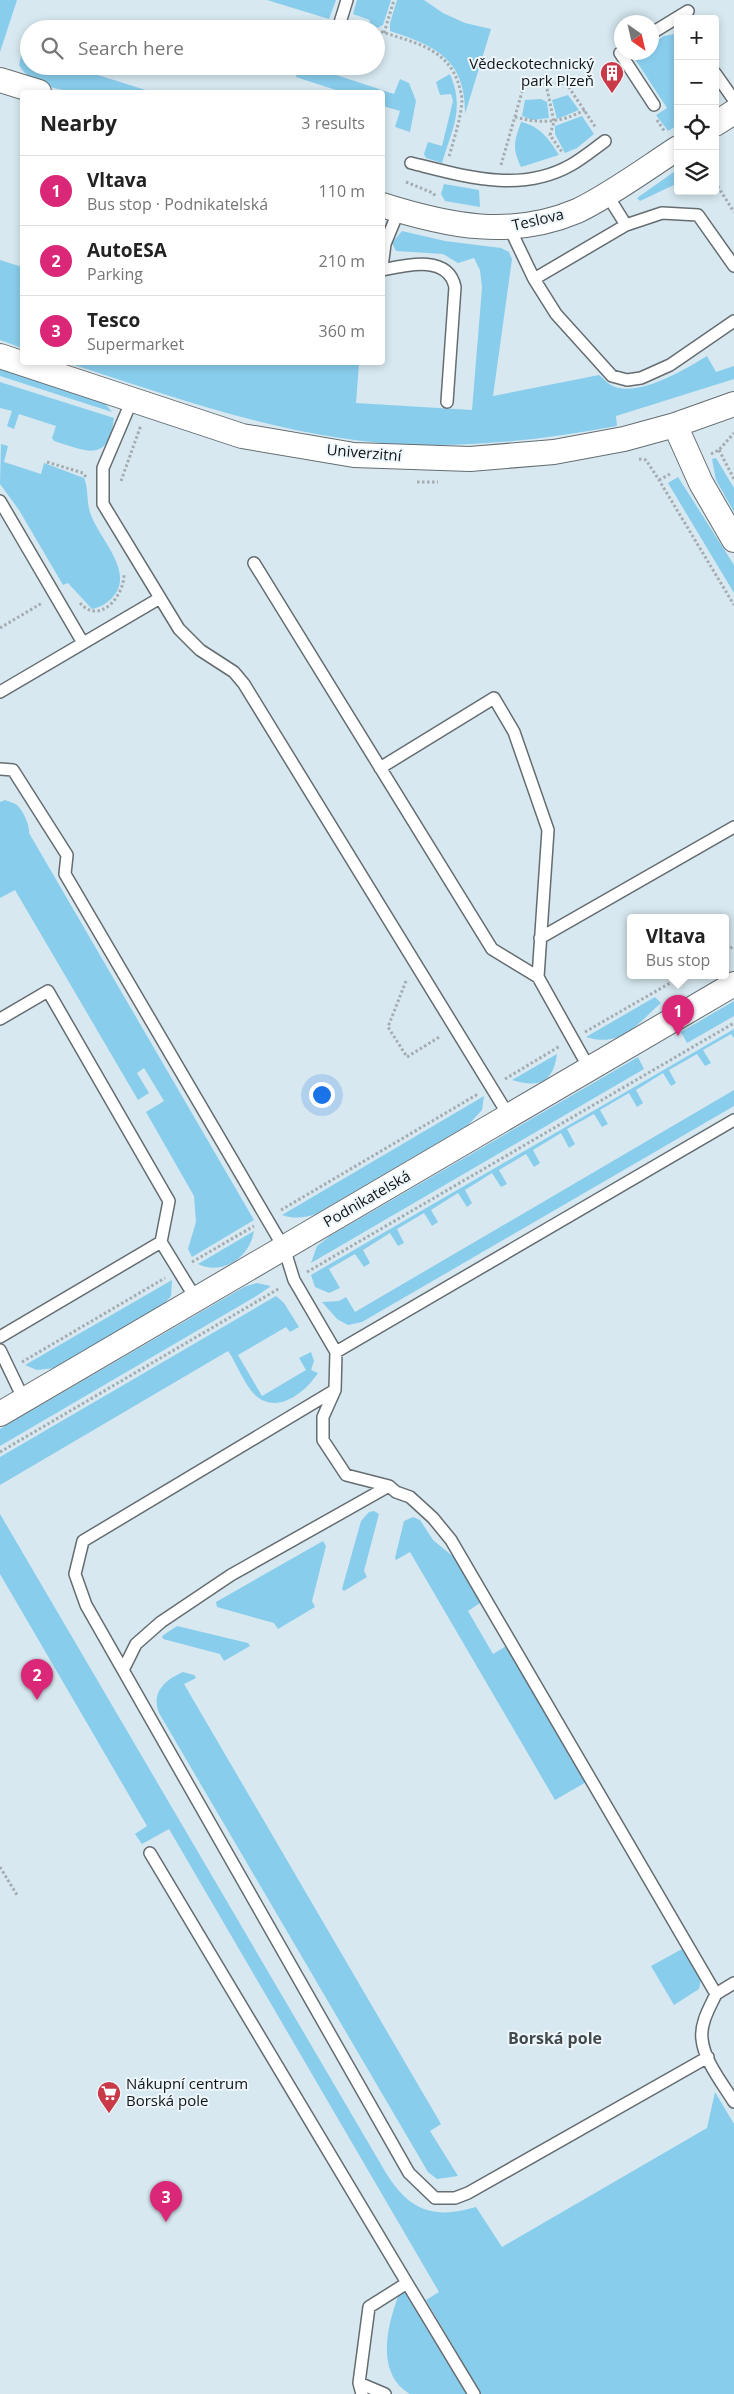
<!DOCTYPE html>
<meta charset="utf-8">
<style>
:root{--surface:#fff;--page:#f6f6f6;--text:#222;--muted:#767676;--line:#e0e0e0;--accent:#db2777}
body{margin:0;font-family:"Open Sans",sans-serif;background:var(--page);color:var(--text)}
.controls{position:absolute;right:15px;top:15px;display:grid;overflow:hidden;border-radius:5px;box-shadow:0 2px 8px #0003}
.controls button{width:45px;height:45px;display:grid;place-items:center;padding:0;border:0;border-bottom:1px solid var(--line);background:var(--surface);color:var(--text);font:25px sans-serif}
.compass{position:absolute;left:614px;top:15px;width:45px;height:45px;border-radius:50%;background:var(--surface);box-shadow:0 2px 8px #0003;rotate:146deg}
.you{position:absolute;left:321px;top:1094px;width:18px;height:18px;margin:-12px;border:4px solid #fff;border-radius:50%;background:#1a73e8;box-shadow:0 0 0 8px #1a73e833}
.badge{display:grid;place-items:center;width:32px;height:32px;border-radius:50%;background:var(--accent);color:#fff;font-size:16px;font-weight:700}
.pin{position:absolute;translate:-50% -41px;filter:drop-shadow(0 1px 2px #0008)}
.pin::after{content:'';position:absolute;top:26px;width:18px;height:15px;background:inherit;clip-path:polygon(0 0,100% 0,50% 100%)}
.popup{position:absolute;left:627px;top:914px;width:102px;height:65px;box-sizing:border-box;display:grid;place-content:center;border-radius:5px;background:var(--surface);filter:drop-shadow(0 1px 4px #0005);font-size:16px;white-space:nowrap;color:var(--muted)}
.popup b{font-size:19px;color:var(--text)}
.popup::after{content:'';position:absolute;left:50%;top:100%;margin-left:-10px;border:10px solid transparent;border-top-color:var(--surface)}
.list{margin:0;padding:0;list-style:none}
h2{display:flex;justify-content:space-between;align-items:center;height:65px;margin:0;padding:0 20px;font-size:21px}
h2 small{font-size:16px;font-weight:400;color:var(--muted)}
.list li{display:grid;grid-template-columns:32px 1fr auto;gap:15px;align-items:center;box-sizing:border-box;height:70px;padding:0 20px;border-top:1px solid var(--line)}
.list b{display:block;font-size:19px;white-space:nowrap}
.list p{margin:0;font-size:16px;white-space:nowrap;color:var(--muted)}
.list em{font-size:16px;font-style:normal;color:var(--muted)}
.icon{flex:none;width:28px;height:28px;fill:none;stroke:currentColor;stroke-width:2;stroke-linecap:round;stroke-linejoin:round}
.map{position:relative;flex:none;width:734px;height:2394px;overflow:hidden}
.search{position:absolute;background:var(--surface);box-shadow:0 2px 8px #0003;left:20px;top:20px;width:365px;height:55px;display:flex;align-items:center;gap:12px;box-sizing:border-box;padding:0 18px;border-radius:28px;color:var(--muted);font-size:19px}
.panel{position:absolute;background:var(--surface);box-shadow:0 2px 8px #0003;left:20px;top:90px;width:365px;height:275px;border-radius:5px}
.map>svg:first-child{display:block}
</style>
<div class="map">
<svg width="734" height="2394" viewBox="0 0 734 2394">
<rect width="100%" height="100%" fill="#edf6fb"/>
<path fill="#d7e8f0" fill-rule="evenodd" d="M0 0H734V2394H0ZM678 19H715V191H678ZM622 22H652V52H622ZM29 29H376V66H29ZM22 92H382V362H22ZM630 917H726V975H630Z"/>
<path fill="#89cdec" d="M0 0H17L0 52Z
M267 0H336L329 19Z
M357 0H391L383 25 377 28 369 25 370 20 353 14Z
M397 0H424L443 13 465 23 491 29 465 114C466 60 436 46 390 31V23Z
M675 34 678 35V125L668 131 656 115 667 108 633 56 639 53 652 52V44L664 36Z
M22 51 29 53V66H69L152 92C116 92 38 101 19 65Z
M299 66H309L394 94 400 79 409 83 416 101 410 132 395 127 400 111 383 106 382 92H342L296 77Z
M450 74C465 109 452 129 442 163L426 158 424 154 428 142 442 146 453 101 451 94 440 95 436 82Z
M568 95 579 110 557 119 552 100Z
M541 99 547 102 549 118 532 120 522 116 525 100Z
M582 116 594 134 577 148 565 153 555 134V126Z
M521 122C540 126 549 139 559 155L521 167C512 147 514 143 521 122Z
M678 169V183L640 201 637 198Z
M444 184 479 190 480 207 445 201 441 194Z
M402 231 445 241 501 248 509 252 512 259 493 396 599 375C604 379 609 385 615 387 641 396 686 369 707 356L716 372 734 366V379L616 416 617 426C552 438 488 446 422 445 299 443 183 400 68 363H359L356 403 472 410 482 288 480 270 474 258 458 263 443 254 396 251 392 243Z
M0 260 22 267V348L0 340Z
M0 369 103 401 112 412 0 376Z
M0 382 114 418C108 464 87 451 54 441L52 438 56 426 19 414 14 429 7 426 12 411 0 408Z
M1 444 8 446 4 462 41 474 44 463 84 478C89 489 86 503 91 515 100 540 136 573 112 598 106 604 101 607 92 609L68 583 63 585 19 510 0 484Z
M716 458 734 488V512L716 480 712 459Z
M678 477 734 565V593L668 483Z
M5 800C8 801 14 803 17 805 23 810 30 826 29 833L254 1220 192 1257 188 1249 196 1222 194 1196 146 1112 164 1101 144 1068 137 1073 149 1093 138 1100 15 890 0 898V802Z
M655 997 661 1003C636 1025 621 1048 586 1037Z
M734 1001V1016L687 1043 681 1032Z
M734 1029V1038L731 1034 703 1050 711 1063 705 1066 697 1054 669 1070 676 1083 671 1086 663 1073 636 1090 643 1103 637 1107 629 1093 600 1110 608 1124 602 1127 594 1114 567 1129 575 1144 569 1148 561 1133 533 1150 540 1163 534 1167 526 1154 499 1170 507 1184 501 1187 492 1173 465 1190 472 1203 467 1207 458 1193 431 1210 438 1222 432 1226 424 1213 397 1229 404 1243 398 1246 390 1233 363 1250 370 1263 364 1267 355 1254 329 1269 340 1288 329 1293 315 1287 311 1275Z
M557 1054C553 1083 539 1088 512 1080Z
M638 1057 644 1069 311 1263 317 1246 330 1236Z
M734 1090V1106L362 1322 348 1325 337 1319 322 1302 339 1301 346 1297 355 1312Z
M484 1096 482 1110 468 1125 316 1214C305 1218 294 1219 282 1215Z
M254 1231C250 1257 223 1276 198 1264Z
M172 1280 171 1296 165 1303 55 1368 37 1370 25 1365Z
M257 1283 271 1286 258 1295 0 1446V1429L244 1287Z
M276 1296 284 1303 299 1327 290 1332 286 1327 238 1355 262 1396 306 1370 299 1358 311 1352 314 1361 311 1370 318 1373C305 1393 276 1416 254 1394 243 1382 237 1364 228 1351L0 1485V1457Z
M374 1511 379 1514 364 1571 367 1577 344 1591 342 1589 361 1521 369 1512Z
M0 1514 386 2173C409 2210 433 2220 476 2207L502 2247 707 2128 715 2092 734 2124V2394H481L426 2300 439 2292 169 1829 142 1844 135 1834 147 1826 0 1574Z
M413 1517 420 1520 433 1540 461 1563 483 1601 468 1611 493 1654 508 1645 588 1781 555 1800 410 1552 396 1560 395 1558 404 1521Z
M323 1541 326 1546 312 1601 315 1607 278 1629 274 1623 217 1607 216 1602Z
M177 1626 248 1643 250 1646 224 1661 220 1654 163 1639 162 1636Z
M183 1672 194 1675 196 1678 184 1684 441 2124 430 2131 458 2176 437 2179 428 2172 159 1713C151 1692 165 1680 183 1672Z
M684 1948 701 1979 699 1989 674 2005 651 1966Z
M406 2291 468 2394H410C375 2373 387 2326 399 2294Z"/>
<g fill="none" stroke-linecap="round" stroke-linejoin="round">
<g stroke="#656d71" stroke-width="14">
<path id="service" d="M338 29 347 0
M652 33 688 11
M622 52 620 53 654 105
M715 73 734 100
M411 163C464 176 520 194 571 165 583 158 594 149 605 141
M606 193 626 225 662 213 698 215 734 266
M509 227 534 279 556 314 612 376 627 380 641 378 670 365 734 321
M382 267 385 244 399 210
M382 270C406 265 448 254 455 287L447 402
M534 279 626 225
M132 400 103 468V504L179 629 200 650 234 672 244 684 509 1116
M0 501 83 643
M254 563 492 949 538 977
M0 692 160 598
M380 768 494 698 514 732 548 830 538 977 589 1068
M0 769 13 770 67 855 65 874 284 1248 294 1280 336 1352 335 1390 323 1417V1440L346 1475 389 1486 396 1492 410 1497 433 1518 451 1540 716 1994C710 2007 700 2023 702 2039 704 2061 723 2084 734 2102
M540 938 734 827
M0 1019 48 991 169 1201 161 1242 196 1299
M0 1337 161 1242
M0 1350 24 1400
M336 1352 734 1120
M335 1390 83 1541 75 1574 86 1605 409 2173 435 2198H455L468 2193 708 2057
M123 1670 136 1644 161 1622 231 1575 389 1486
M150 1853 407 2283 369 2307 359 2383 362 2394
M716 1994 734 1983
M407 2283 474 2394
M359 2383 385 2394"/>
</g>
<g stroke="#656d71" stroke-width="26">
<path id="minor" d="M0 80 39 92
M715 124 734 112
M382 205C448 226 511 239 577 211 609 196 647 168 678 148
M0 356 242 436 354 455 470 459 554 452 624 439 675 425 734 404
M675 425 701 483 734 540
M0 1414 734 984"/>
</g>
<path stroke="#a5acb0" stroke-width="3" stroke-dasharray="2.5 2.5" stroke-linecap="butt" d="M357 23 373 29
M376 30C410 42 447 46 459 85 460 90 462 95 462 100 461 119 454 138 449 157
M384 33 394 0
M546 84 554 122 550 135 562 152
M515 117C541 124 560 123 585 110
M657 120 665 132
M501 165 524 85 566 83 596 128
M406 182 433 193 436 197
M715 182 734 212
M719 450 734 479
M711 454 719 450 734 433
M639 459 646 460 659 480 734 605
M47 462 83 473 86 477
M659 480 672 473
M121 481 141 425
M417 482H438
M80 603C100 626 125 595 124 573
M0 628 42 603
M726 951 734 946
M406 981 388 1027 407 1057 441 1036
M585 1032 684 975
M505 1079 560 1046
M281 1210 478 1094
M192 1262 254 1226
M307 1272 734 1023
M22 1362 165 1278
M0 1452 280 1288
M0 1867 17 1895"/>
<use href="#service" stroke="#fff" stroke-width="11"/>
<use href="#minor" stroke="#fff" stroke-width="24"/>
</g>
<defs>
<g id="building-pin" transform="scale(1.25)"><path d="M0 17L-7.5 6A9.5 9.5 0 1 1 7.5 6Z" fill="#c93948" stroke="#edf6fb"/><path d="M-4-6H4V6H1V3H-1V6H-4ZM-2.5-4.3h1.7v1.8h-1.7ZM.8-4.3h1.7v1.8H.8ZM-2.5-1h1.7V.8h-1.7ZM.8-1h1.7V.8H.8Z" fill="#fff"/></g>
<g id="supermarket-pin" transform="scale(1.25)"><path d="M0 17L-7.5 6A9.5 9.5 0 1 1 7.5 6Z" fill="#c93948" stroke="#edf6fb"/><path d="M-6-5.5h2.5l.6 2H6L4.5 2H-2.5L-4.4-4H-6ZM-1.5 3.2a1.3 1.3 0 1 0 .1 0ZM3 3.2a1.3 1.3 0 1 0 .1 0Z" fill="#fff"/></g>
</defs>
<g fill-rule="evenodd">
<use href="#building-pin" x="612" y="73"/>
<use href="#supermarket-pin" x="109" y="2093"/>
</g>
<g text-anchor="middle" stroke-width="4" stroke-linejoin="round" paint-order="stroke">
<g font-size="15" fill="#121517" stroke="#edf6fb" text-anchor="end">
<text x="594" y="69">Vědeckotechnický<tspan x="594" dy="17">park Plzeň</tspan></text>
<text x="126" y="2089" text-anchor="start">Nákupní centrum<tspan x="126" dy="17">Borská pole</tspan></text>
</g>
<g font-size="15" fill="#121517" stroke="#edf6fb">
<text transform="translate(538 220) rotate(-13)" y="5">Teslova</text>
<text transform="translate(364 453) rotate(5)" y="5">Univerzitní</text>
<text transform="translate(367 1199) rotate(-30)" y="5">Podnikatelská</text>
</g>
<g font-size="16" font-weight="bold" fill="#41494d" stroke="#edf6fb">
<text x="555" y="2044">Borská pole</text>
</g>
</g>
</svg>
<div class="controls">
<button>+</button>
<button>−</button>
<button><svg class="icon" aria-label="locate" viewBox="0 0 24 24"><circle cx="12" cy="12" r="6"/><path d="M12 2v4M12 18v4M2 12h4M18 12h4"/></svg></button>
<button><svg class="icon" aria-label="layers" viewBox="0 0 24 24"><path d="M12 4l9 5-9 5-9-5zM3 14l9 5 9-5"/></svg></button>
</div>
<svg class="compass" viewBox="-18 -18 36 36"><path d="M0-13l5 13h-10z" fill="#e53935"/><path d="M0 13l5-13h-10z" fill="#767676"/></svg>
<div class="you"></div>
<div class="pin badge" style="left:678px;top:1036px">1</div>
<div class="popup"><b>Vltava</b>Bus stop</div>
<div class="pin badge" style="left:37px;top:1700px">2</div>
<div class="pin badge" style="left:166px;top:2222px">3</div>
<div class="search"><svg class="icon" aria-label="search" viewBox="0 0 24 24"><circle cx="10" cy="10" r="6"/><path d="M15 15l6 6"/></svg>Search here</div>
<section class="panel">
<h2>Nearby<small>3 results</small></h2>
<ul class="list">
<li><span class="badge">1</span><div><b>Vltava</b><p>Bus stop · Podnikatelská</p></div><em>110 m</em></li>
<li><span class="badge">2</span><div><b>AutoESA</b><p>Parking</p></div><em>210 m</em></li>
<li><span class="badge">3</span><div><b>Tesco</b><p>Supermarket</p></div><em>360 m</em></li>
</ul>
</section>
</div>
